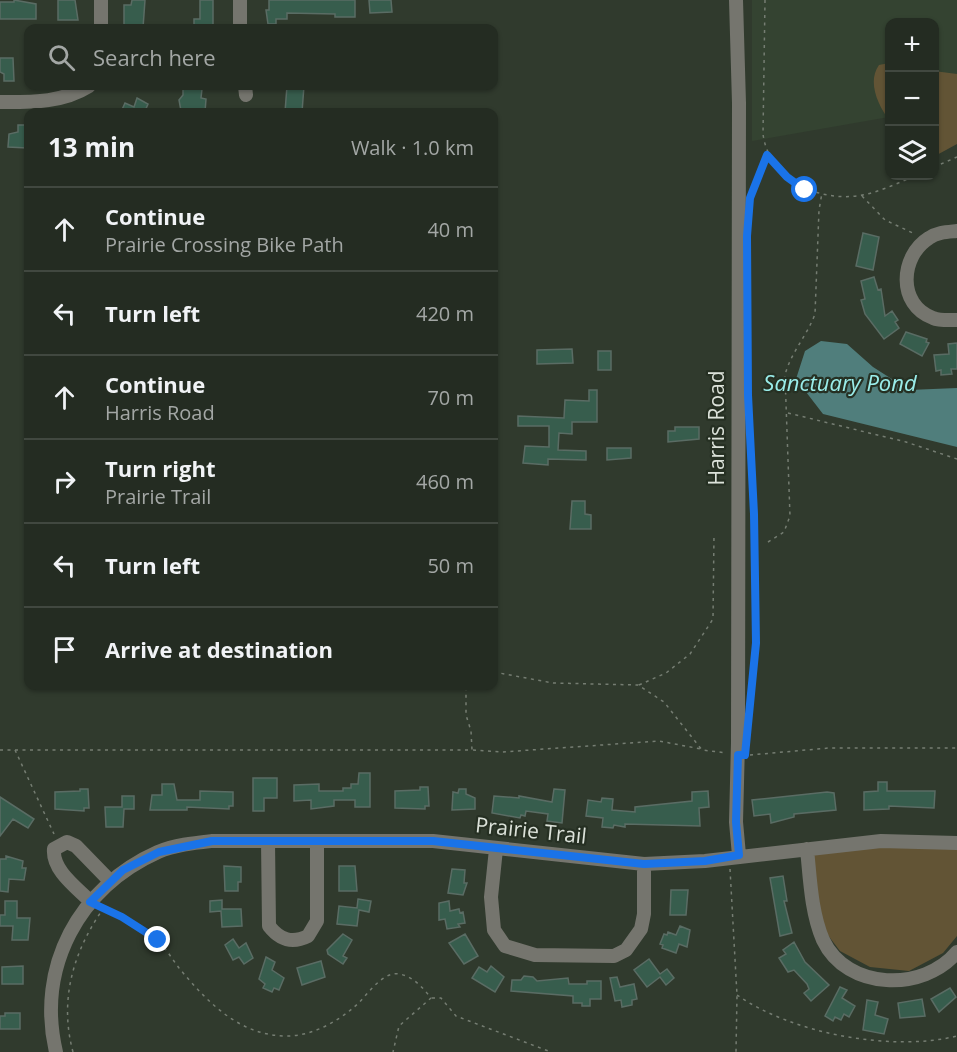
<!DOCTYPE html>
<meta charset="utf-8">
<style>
:root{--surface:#242c22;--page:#2c342a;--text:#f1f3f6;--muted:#a3a7a5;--line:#414840}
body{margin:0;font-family:"Open Sans",sans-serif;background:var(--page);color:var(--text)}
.controls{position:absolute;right:18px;top:18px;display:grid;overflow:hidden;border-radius:12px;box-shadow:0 2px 4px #0004}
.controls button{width:54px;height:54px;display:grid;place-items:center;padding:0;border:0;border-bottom:2px solid var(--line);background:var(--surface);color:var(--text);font:30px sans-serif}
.stop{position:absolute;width:18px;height:18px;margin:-14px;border:4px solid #1a73e8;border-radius:50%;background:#fff}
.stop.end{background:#1a73e8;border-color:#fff;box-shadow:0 2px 6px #0008}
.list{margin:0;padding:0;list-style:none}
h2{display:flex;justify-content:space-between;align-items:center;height:78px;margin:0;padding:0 24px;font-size:26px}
h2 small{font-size:20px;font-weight:400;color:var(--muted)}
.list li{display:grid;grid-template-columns:39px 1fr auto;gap:18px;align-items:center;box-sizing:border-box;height:84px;padding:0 24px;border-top:2px solid var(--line)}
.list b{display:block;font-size:22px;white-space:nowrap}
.list p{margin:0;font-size:20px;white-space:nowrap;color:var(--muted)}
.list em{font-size:20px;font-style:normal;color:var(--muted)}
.icon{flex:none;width:33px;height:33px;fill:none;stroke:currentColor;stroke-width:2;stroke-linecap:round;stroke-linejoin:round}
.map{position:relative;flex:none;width:957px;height:1052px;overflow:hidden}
.search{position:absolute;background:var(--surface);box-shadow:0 2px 4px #0004;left:24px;top:24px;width:474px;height:66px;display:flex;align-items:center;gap:15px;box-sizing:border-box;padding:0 21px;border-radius:12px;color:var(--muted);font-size:22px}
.panel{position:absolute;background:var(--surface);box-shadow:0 2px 4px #0004;left:24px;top:108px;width:474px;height:582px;border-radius:12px}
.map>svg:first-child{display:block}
</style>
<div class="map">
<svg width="957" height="1052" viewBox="0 0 957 1052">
<rect width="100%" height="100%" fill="#303a2d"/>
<path fill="#344331" d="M752 0H957V109L935 112 934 22H890L889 117 752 141Z"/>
<path fill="#625435" d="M889 63H890L889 120C878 105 867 82 879 65Z
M934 71 957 74V144L935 156Z
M884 846 957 849V936L943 953 909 971 870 967 840 951 821 926 812 854Z"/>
<path fill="#507e7c" d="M821 341 847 344 873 367 909 390 957 388V447L823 414 796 379 805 351Z"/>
<path fill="#375d4d" stroke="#5a6c64" stroke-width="1.5" d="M14 0 36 4V19H0V2H14Z
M58 0H75L78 20H58Z
M132 0H145L143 28H124V5H131Z
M200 0H213V28H194V19H200Z
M269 0H355V17H335V14L287 13V19H276V24H268L266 10H269Z
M369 0H391L392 12 370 13Z
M0 58H13L14 81H4V74L0 72Z
M287 86H304L302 112H285Z
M183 88 202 89 201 98 206 99 205 112 181 111 179 100 183 95Z
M137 98 148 104 145 111 147 112H121L125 103 134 107Z
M18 125H28L27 148 8 147 9 134 18 132Z
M863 233 879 237 873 270 856 266Z
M874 277 878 290 881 289 885 316 892 311 898 320 895 322 899 328 884 339 865 314 861 300 865 299 861 281Z
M906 332 927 339 926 342 929 343 922 356 900 344Z
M957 343V369H951L952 374 941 375V370L936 371 934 355 949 354 948 344Z
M572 349 573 363 537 364V350Z
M598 351H611V370H598Z
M589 390H597V422H572V434L559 433 558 450 586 451V460L548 459V465L523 463 525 446 549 447V426H518V416L564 418 565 400 589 401Z
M675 427H699V439L668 442V431H675Z
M607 448H631V458L607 460Z
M572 501H585V514L591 515V529H570Z
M359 773H370V807H355V800H334V806L311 809V800L294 801V785L319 784V791H343V788H351V784H358Z
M253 778H277V798H264V811H253Z
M878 782H887V791H935L934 808 889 806V809L864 810V792L878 791Z
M162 784H174L177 800H200V791L233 792V806H229V809L187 807V810H150L152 795H162Z
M420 787H428L429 806H425V809L395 808V791L420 790Z
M80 789H88L89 808H84V811L55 809V792L80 791Z
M459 789H466V794L475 798V809L452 810 453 792 458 793Z
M554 789 565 790 562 823 547 821 548 814 526 811 525 816 521 815 520 818 492 813 494 796 519 798V796L552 802Z
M708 791 709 807 699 808 700 826 625 824V827L614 825 613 828 602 827 603 818 586 816 588 800 601 802 602 798 613 799 612 810 635 812V807L692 801V792Z
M827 792 834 793 836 810 794 814V817L771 823 770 814 754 816 752 800Z
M122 796H134V809H124L123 827H106L105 807H122Z
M0 797 34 819 28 828 13 819 0 836Z
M6 856 23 861 22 868H26L24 880 9 879 8 892 0 891V859H6Z
M224 866 241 867V882H238V891H225Z
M339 866H355L357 891H339Z
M452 869 465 870 464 883H467L463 895 448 893Z
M783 876 787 901H784L792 933 780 936 770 878Z
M671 890H688L686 915H670Z
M358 899 371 901 369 912 359 910 357 926 337 924 339 906 357 908Z
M222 900V909H241L242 926 222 927 221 911 210 912V901Z
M5 901H17V918H30L28 940H12L13 926H0V915H5Z
M449 901 450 911 459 909 460 913 463 912 465 923 458 924 460 927 447 929 445 919 439 920V903Z
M680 926 690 930 687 947 679 944 676 953 662 948 663 945 660 944 664 934 667 935 668 932 676 935Z
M343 934 352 940 343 956 347 958 343 964 328 954 327 950Z
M465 934 478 956 464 964 449 943Z
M233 939 239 948 246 943 253 958 244 964 239 957 233 960 225 945Z
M794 942 805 962 829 985 811 1001 804 993 809 989 807 984 794 970 788 972 779 958 786 954 783 950Z
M266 957 275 962 272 970 284 978 279 990 274 988 272 992 263 988 265 984 259 979Z
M649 959 660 974 667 969 674 978 666 985 660 977 647 987 634 970Z
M321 961 325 977 302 985 297 968Z
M23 966V984H2V967Z
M491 966 504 977 495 992 472 978 479 967 487 972Z
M524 976 533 977 537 981 568 978 569 984H587V981H601V999H590V1006H582V1003H573V996L511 991 512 980H521Z
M617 977 620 987 634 984 637 999 632 1000V1005L622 1007 621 1000 615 1001 610 978Z
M840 987 847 990 842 998 855 1006 849 1017 844 1014 841 1020 835 1017 833 1021 825 1016Z
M950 988 956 997 939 1012 931 999Z
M922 999 925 1016 900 1018 898 1003Z
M867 1000 878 1002 875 1015 888 1019 884 1034 863 1030Z
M5 1013H20V1029H0V1016H5Z"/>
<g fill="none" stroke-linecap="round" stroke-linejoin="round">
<path stroke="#757d72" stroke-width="1.5" stroke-dasharray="3 4.5" stroke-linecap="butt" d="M765 0 763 134C769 181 823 205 867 194 884 190 900 182 915 176
M934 167 957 157
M751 194 767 155
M862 196 885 220 915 234
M788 413 906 442 957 459
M768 542 784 532 790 516 785 375C791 352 807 336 815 314L819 210 822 193
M494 672 553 683 638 685 664 702 702 750 727 753
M639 685 666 673 690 654 713 619 714 535
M751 697 756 643 751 445
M0 750H15L54 834
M15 750H472L471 731 466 715V686
M473 750 502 752 659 741 701 749
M750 755 829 748H957
M730 869 737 995 736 1052
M102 907C120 916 142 926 157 940 166 948 172 959 179 968 208 1003 240 1036 287 1036 311 1036 335 1023 353 1008 366 998 381 971 399 974 413 976 423 988 431 998L399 1026 393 1052
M737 995C793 1034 892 1052 957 1036
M432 998H441L456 1016 551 1052
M73 1052C59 1000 73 952 103 909"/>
<path stroke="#75756e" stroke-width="14" d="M240 0V28
M736 0 739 103 738 743 736 822 739 855
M101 28V0
M245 86 246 95
M0 102C31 102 62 103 89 86
M957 231C947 232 938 232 929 238 900 256 897 305 933 318 940 321 950 320 957 320
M268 841 269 926C280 940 292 944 308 936L317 921V841
M496 849 491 897 494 930 505 946 535 955 614 956 626 950 641 929 644 914V864
M807 849C810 878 811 912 823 940 847 991 924 992 957 952
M90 901C76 887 52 870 54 849L67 842 76 846 110 881
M56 1052C36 967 79 887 158 852 175 845 194 843 212 841H433L644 864 705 861 881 841 957 843"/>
</g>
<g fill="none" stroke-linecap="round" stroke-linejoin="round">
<path stroke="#1a73e8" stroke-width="8" d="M158 940 122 917 90 902 123 870 159 852 212 841H433L644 864 705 861 739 855 736 822 738 755H745L756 643 754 514 748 395 747 236 750 198 767 155 787 177 805 190"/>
</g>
<g text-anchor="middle" stroke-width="4.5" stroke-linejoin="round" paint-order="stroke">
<g font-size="21" fill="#dce2da" stroke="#263023">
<text transform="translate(717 428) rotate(-90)" y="7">Harris Road</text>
<text transform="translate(531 831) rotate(6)" y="7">Prairie Trail</text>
</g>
<g font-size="22" font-style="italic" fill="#9aedea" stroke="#263023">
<text x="840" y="391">Sanctuary Pond</text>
</g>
</g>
</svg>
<div class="controls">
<button>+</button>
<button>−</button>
<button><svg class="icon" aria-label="layers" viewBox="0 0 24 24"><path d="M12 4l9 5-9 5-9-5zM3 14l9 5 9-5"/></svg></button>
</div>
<div class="stop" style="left:805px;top:190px"></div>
<div class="stop end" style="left:158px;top:940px"></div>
<div class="search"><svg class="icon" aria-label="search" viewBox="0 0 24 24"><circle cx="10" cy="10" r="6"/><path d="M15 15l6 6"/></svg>Search here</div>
<section class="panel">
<h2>13 min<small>Walk · 1.0 km</small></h2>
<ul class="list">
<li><svg class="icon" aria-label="ahead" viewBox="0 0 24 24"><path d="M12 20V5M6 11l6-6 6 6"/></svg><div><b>Continue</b><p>Prairie Crossing Bike Path</p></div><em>40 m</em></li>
<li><svg class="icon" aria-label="left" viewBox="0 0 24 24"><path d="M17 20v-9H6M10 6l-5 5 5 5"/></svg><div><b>Turn left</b></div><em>420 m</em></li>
<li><svg class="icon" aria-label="ahead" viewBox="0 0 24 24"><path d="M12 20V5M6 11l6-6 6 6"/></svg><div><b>Continue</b><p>Harris Road</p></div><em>70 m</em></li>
<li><svg class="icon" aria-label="right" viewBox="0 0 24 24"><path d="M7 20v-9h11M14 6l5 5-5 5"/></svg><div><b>Turn right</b><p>Prairie Trail</p></div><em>460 m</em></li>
<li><svg class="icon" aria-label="left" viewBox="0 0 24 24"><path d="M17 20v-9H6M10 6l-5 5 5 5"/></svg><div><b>Turn left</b></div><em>50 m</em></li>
<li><svg class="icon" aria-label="arrive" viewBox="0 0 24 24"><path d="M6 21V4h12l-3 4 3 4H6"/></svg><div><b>Arrive at destination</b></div></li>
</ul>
</section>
</div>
